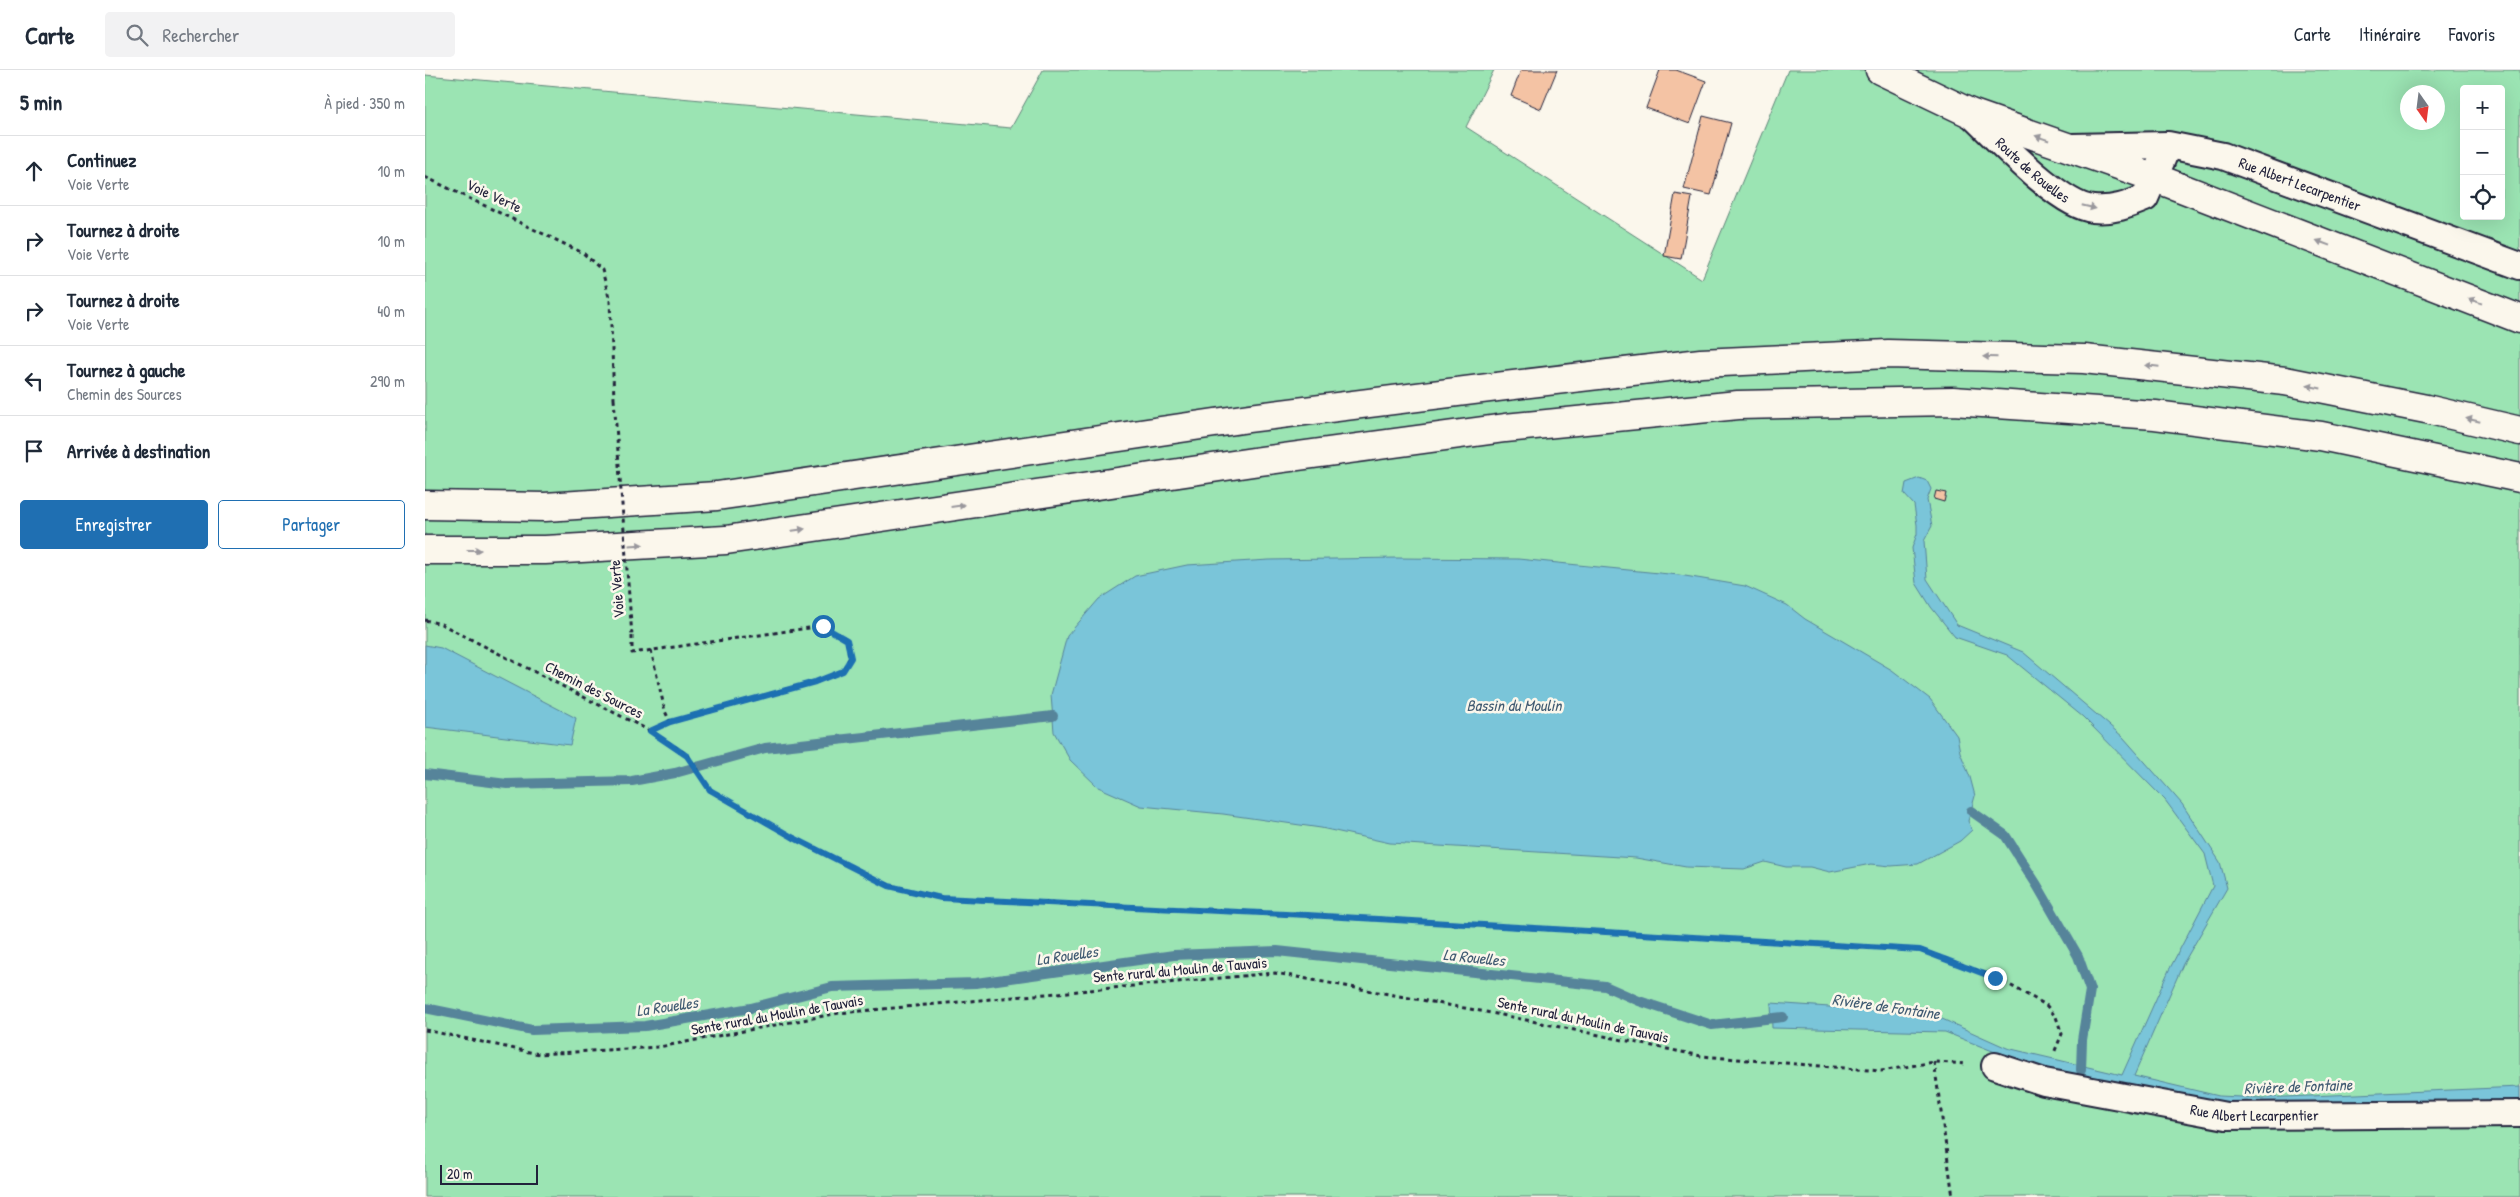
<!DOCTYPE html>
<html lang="fr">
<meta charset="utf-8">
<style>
:root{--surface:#fff;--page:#f2f2f3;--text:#1f2937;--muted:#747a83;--line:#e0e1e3;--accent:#1f6fb2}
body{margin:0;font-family:"Patrick Hand",sans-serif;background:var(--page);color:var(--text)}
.controls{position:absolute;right:15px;top:15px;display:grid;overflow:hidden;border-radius:5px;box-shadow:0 5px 20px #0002}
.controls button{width:45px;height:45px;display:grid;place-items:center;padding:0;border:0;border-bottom:1px solid var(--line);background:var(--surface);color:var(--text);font:25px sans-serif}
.compass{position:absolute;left:1975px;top:15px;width:45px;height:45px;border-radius:50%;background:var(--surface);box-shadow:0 5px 20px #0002;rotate:166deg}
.scale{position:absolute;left:15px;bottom:12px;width:98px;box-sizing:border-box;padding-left:5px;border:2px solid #22223b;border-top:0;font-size:14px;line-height:18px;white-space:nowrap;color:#22223b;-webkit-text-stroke:4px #fbf7ec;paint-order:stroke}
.stop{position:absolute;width:15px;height:15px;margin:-11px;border:4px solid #1f6fb2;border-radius:50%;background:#fff}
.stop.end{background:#1f6fb2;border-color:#fff;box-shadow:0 1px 5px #0008}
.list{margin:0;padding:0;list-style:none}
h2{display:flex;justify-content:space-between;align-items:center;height:65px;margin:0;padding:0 20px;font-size:21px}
h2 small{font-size:16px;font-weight:400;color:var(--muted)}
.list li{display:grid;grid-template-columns:32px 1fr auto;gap:15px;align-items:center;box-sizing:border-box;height:70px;padding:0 20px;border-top:1px solid var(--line)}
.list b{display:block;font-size:19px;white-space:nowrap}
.list p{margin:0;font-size:16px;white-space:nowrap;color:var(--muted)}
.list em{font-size:16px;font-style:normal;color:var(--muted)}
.actions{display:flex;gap:10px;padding:15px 20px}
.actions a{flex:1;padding:11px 0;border:1px solid var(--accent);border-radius:5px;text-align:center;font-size:18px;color:var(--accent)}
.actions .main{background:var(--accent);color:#fff}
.icon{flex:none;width:28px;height:28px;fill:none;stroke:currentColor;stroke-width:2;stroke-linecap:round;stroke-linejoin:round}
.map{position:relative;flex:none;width:2095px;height:1127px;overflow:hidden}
header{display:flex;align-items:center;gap:30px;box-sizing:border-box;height:70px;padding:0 25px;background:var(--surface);border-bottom:1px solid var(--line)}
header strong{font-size:24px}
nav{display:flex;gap:28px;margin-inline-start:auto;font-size:18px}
.search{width:350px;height:45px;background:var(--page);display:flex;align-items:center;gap:12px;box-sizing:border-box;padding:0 18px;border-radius:5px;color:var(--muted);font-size:19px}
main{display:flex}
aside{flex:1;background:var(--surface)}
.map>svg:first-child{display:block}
</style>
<header>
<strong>Carte</strong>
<div class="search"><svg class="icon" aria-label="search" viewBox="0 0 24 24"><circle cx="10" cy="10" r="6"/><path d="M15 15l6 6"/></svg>Rechercher</div>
<nav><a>Carte</a><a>Itinéraire</a><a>Favoris</a></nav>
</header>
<main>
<aside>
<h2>5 min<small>À pied · 350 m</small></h2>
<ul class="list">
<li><svg class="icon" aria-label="ahead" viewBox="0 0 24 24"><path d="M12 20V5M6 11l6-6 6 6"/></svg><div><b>Continuez</b><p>Voie Verte</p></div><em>10 m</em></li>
<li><svg class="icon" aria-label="right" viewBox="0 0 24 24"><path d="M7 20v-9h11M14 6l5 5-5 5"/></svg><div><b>Tournez à droite</b><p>Voie Verte</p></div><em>10 m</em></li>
<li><svg class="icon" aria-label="right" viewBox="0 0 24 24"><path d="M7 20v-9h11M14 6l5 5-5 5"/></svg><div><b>Tournez à droite</b><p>Voie Verte</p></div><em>40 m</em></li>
<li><svg class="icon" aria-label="left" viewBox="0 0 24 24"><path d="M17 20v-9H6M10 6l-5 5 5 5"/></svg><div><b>Tournez à gauche</b><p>Chemin des Sources</p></div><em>290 m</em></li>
<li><svg class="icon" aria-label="arrive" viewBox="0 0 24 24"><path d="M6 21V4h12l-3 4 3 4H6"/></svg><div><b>Arrivée à destination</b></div></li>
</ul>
<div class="actions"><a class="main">Enregistrer</a><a>Partager</a></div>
</aside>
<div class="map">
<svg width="2095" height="1127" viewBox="0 0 2095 1127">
<rect width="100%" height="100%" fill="#fbf7ec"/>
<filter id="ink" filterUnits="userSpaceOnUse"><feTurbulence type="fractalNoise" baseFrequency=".02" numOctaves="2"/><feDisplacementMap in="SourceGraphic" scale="10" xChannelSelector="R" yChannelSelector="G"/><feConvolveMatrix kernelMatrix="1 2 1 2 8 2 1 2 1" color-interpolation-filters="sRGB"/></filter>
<g filter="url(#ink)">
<path fill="#9be4b3" stroke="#5e8377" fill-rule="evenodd" d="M618 0H1069L1041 57 1277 209 1363 0H2095V1127H0V5L586 58ZM2039 19H2076V146H2039ZM1982 22H2012V52H1982Z"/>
<path fill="#7ac5d9" stroke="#57849a" d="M1494 408 1502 411 1506 419 1502 430 1507 456 1499 471 1502 509 1532 555 1598 582 1698 667 1757 734 1795 792 1802 818 1758 894 1709 1006 1794 1026 1838 1028 2095 1017V1032L1816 1044 1615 1000 1520 962 1347 958 1346 933 1506 944 1582 978 1697 1005 1744 900 1788 816 1780 784 1740 730 1658 647 1582 585 1530 567 1506 537 1491 513 1487 478 1492 464V455L1489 435 1479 424 1481 413Z
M972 488 1093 489 1254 505 1320 516 1362 535 1380 549 1467 600 1505 629 1532 666 1535 682 1545 707 1550 726 1543 751 1547 760 1535 771 1493 794 1466 796 1446 794 1405 802 1385 797H1361L1340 792 1319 799 1261 797 1211 788 965 773 896 758 798 744 716 736 673 717 645 690 629 662 626 625 642 566 674 529 710 506 762 495 844 490Z
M0 575 16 578 151 648 145 675 0 657Z"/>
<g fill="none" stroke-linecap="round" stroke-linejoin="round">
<path stroke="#57849a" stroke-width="10" d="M0 704 82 714 207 711 250 703 340 678 628 646
M1546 741 1580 765 1612 815 1653 886 1665 920 1657 970 1656 1000
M0 938 107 960 220 956 326 938 407 917 551 913 749 885 852 881 1180 916 1214 931 1287 955 1358 947"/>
</g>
<path fill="#f4c3a4" stroke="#22223b" d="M1096 0H1132L1116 39 1086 26Z
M1235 0H1251L1281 11 1265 54 1221 38Z
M1278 46 1306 53 1286 125 1259 119Z
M1250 124 1267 127 1256 189 1239 186Z
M1511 421 1521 423 1519 432 1509 429Z"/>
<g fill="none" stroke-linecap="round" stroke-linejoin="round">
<g stroke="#22223b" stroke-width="30">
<g id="street">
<path id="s1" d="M1545 43C1572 68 1634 136 1668 139 1688 141 1703 135 1720 128L1738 87"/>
<path id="s2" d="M1647 77 1743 75 1798 86 2095 196"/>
<path id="s3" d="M1570 996 1619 1012 1801 1046 2095 1044"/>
</g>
</g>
<g stroke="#22223b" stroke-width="31">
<path id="secondary" d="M1455 0 1545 43 1728 107"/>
</g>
<g stroke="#22223b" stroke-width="31">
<path id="highway" d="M1728 107 2095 249
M0 435 120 437 292 426 824 348 1080 316 1276 293 1463 284 1659 289 1860 311 2001 339 2095 361
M0 480H120L301 470 828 392 1080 358 1313 335 1528 331 1730 345 1896 366 2095 408"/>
</g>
<path stroke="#22223b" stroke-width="3" stroke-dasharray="4 4" stroke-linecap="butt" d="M0 107 158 183 177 200 185 231 189 329
M0 550 16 554 225 661 262 685 285 720 369 768 465 816 516 828 882 845 1495 880 1570 907 1621 935 1631 947 1637 964 1629 983
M207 566V583L398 556 422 570 425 588 418 601 390 612 245 652 225 661
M226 580 240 641 245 652
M0 960 114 984 234 977 414 943 850 903 1077 945 1276 986 1456 1001 1509 992 1542 994
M1509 992 1528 1127"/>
<use href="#street" stroke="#fbf7ec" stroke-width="26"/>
<use href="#secondary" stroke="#fbf7ec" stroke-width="28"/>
<use href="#highway" stroke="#fbf7ec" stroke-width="28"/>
<path stroke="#22223b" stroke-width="3" stroke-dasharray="4 4" stroke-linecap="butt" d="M189 329 207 566"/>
</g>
<defs><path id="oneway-solid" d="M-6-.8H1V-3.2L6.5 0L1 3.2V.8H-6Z" transform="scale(1.25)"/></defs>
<g fill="#99979c">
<use href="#oneway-solid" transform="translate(1617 68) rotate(-161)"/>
<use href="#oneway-solid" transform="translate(1664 137) rotate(14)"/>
<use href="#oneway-solid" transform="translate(1898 173) rotate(-159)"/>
<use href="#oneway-solid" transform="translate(2050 231) rotate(-159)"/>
<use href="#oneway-solid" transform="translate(1565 287) rotate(-179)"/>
<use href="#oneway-solid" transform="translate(1727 296) rotate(-174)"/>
<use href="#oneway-solid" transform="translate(1889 317) rotate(-169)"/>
<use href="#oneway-solid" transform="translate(2048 350) rotate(-167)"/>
<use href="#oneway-solid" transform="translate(533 436) rotate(-8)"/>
<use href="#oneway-solid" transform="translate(373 460) rotate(-8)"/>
<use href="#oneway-solid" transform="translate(211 475) rotate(-3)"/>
<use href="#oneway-solid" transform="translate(49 480)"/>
</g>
</g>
<g fill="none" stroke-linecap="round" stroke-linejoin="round" filter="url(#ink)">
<path stroke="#1f6fb2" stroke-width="6" d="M398 556 422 570 426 588 418 601 390 612 245 652 225 661 262 686 285 720 369 768 464 816 516 828 882 845 1495 880 1570 908"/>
</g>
<g text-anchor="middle" stroke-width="5" stroke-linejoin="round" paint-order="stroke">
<g font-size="15" fill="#22223b" stroke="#fbf7ec">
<text dy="5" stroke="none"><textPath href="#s1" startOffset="85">Route de Rouelles</textPath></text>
<text dy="5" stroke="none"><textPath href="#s2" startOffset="234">Rue Albert Lecarpentier</textPath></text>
<text transform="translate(69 126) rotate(25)" y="5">Voie Verte</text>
<text transform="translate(192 519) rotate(-94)" y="5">Voie Verte</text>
<text transform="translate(169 620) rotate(27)" y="5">Chemin des Sources</text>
<text transform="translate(755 900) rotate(-5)" y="5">Sente rural du Moulin de Tauvais</text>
<text transform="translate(352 945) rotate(-10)" y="5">Sente rural du Moulin de Tauvais</text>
<text transform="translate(1158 950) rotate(12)" y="5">Sente rural du Moulin de Tauvais</text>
<text dy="5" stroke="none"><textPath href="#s3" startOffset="265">Rue Albert Lecarpentier</textPath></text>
</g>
<g font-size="16" font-style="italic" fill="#415b72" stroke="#fbf7ec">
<text x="1089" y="641">Bassin du Moulin</text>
<text transform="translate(642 885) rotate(-8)" y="6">La Rouelles</text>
<text transform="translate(1049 887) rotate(6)" y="6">La Rouelles</text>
<text transform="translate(242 936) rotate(-8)" y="6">La Rouelles</text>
<text transform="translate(1461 936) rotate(8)" y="6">Rivière de Fontaine</text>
<text transform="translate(1873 1016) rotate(-2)" y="6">Rivière de Fontaine</text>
</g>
</g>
</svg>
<div class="controls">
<button>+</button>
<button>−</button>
<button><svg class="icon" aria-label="locate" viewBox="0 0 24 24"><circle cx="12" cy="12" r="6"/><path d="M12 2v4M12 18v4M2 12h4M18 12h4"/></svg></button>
</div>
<svg class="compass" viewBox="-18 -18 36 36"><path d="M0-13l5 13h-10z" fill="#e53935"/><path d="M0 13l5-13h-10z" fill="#747a83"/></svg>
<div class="scale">20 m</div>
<div class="stop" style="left:398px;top:556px"></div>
<div class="stop end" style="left:1570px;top:908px"></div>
</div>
</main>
